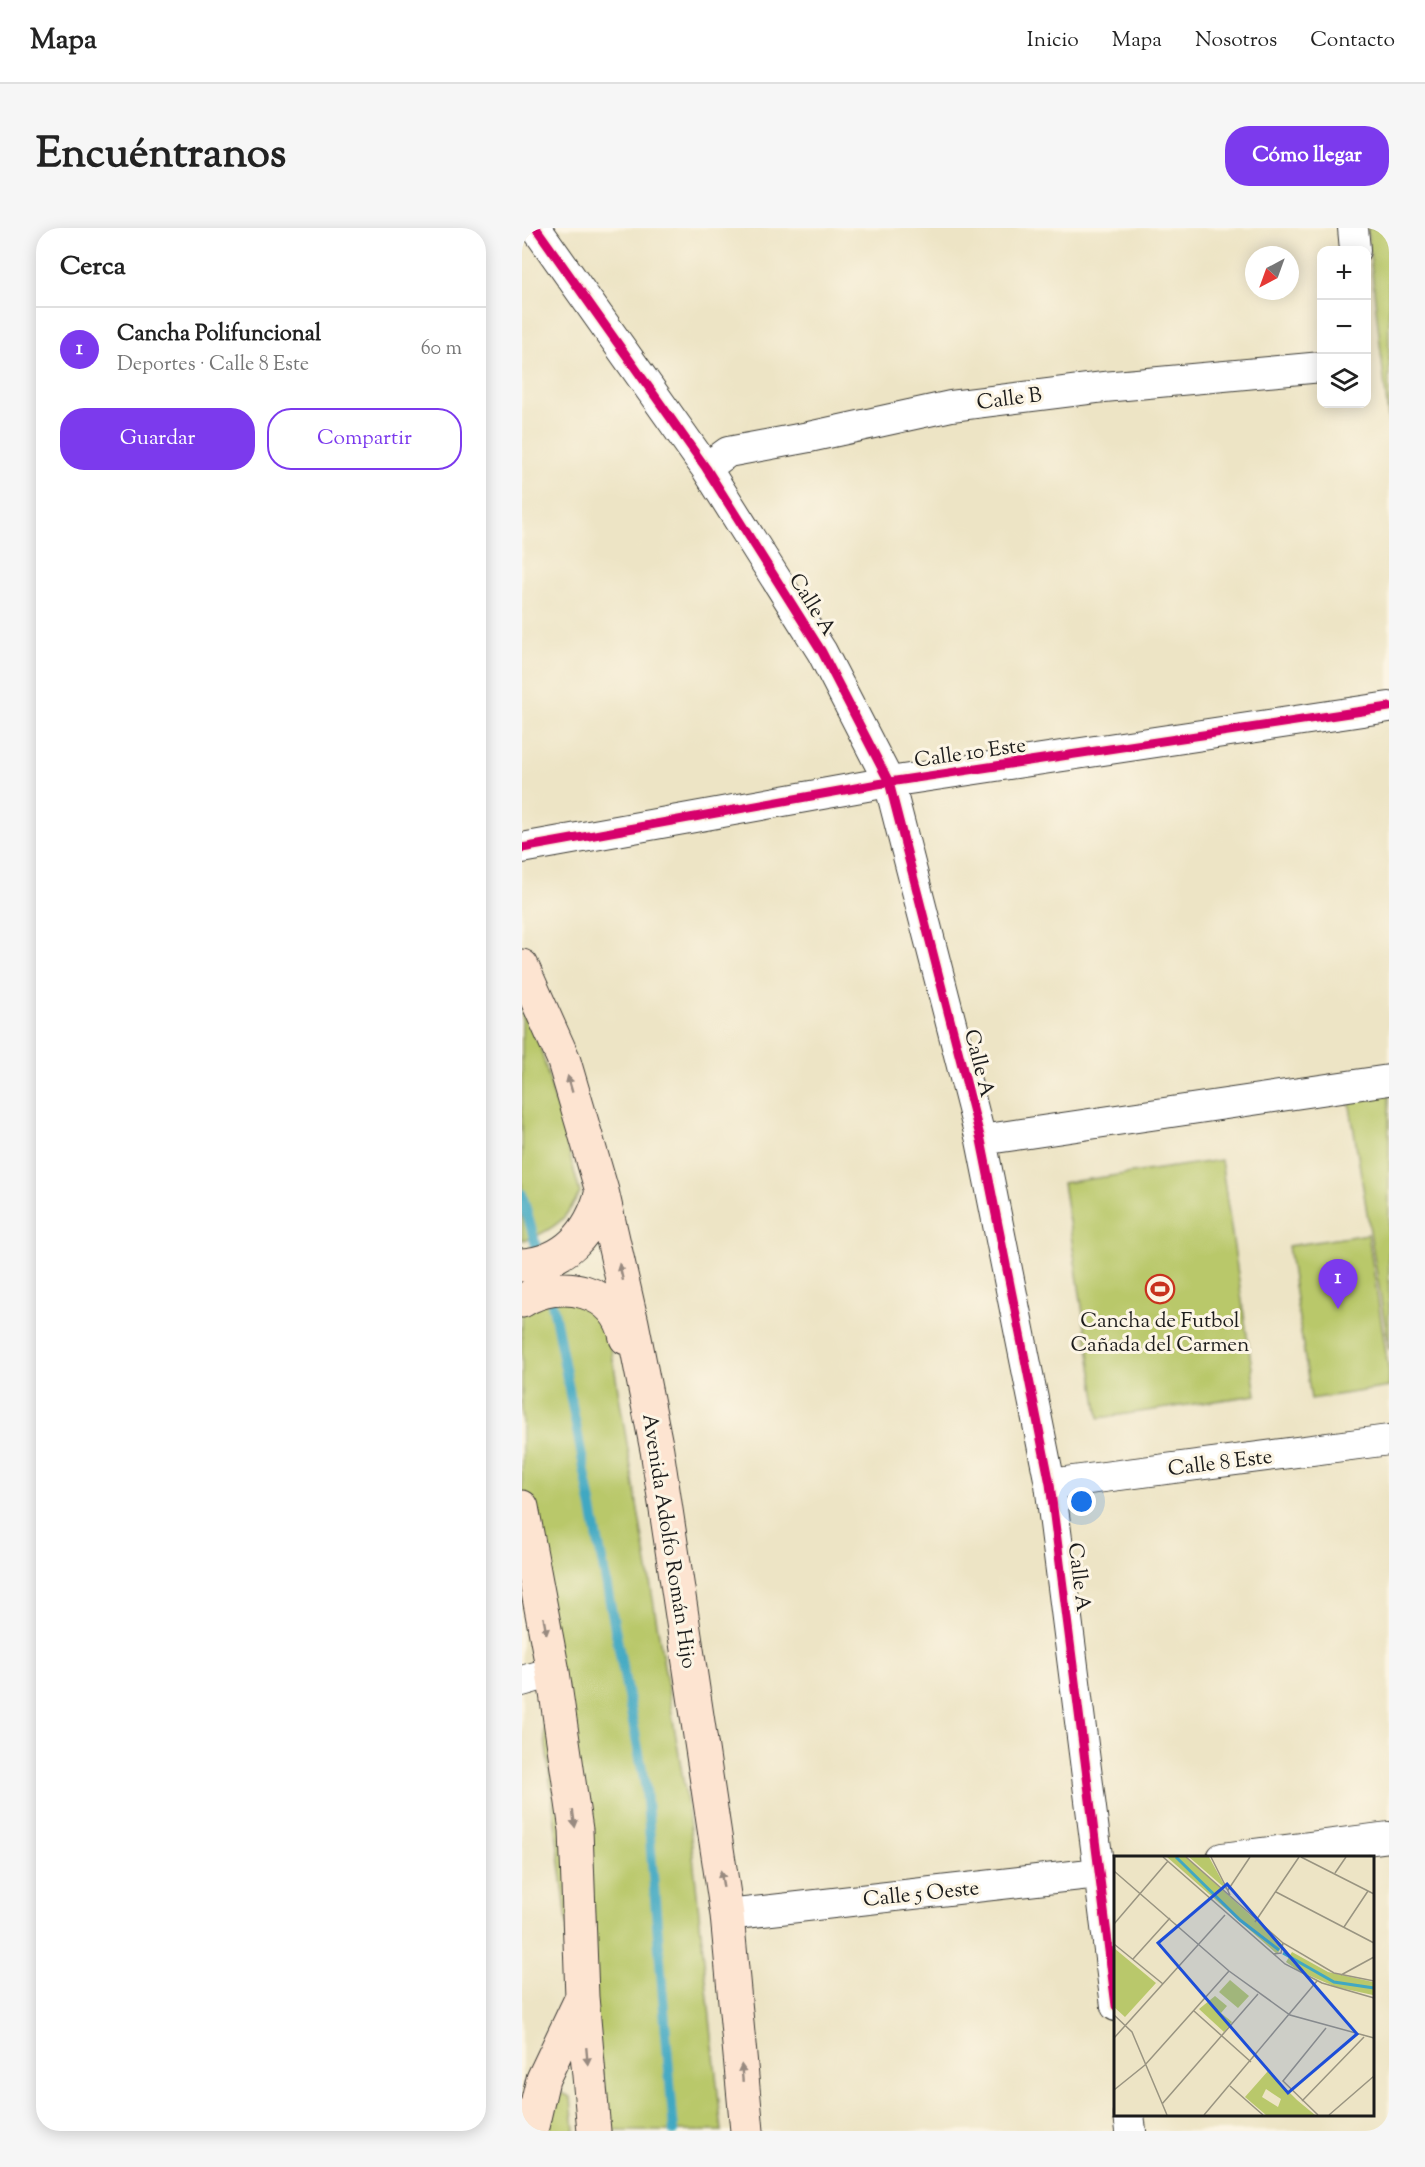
<!DOCTYPE html>
<html lang="es">
<meta charset="utf-8">
<style>
:root{--surface:#fff;--page:#f6f6f6;--text:#222;--muted:#767676;--line:#e0e0e0;--accent:#7c3aed}
body{margin:0;font-family:"Sorts Mill Goudy",serif;background:var(--page);color:var(--text)}
.controls{position:absolute;right:18px;top:18px;display:grid;overflow:hidden;border-radius:12px;box-shadow:0 3px 15px #0003}
.controls button{width:54px;height:54px;display:grid;place-items:center;padding:0;border:0;border-bottom:2px solid var(--line);background:var(--surface);color:var(--text);font:30px sans-serif}
.compass{position:absolute;left:723px;top:18px;width:54px;height:54px;border-radius:50%;background:var(--surface);box-shadow:0 3px 15px #0003;rotate:221deg}
.you{position:absolute;left:560px;top:1274px;width:21px;height:21px;margin:-15px;border:4px solid #fff;border-radius:50%;background:#1a73e8;box-shadow:0 0 0 9px #1a73e833}
.badge{display:grid;place-items:center;width:39px;height:39px;border-radius:50%;background:var(--accent);color:#fff;font-size:20px;font-weight:700}
.pin{position:absolute;translate:-50% -50px;filter:drop-shadow(0 2px 3px #0008)}
.pin::after{content:'';position:absolute;top:32px;width:21px;height:18px;background:inherit;clip-path:polygon(0 0,100% 0,50% 100%)}
.list{margin:0;padding:0;list-style:none}
h2{display:flex;justify-content:space-between;align-items:center;height:78px;margin:0;padding:0 24px;font-size:26px}
h2 small{font-size:20px;font-weight:400;color:var(--muted)}
.list li{display:grid;grid-template-columns:39px 1fr auto;gap:18px;align-items:center;box-sizing:border-box;height:84px;padding:0 24px;border-top:2px solid var(--line)}
.list b{display:block;font-size:22px;white-space:nowrap}
.list p{margin:0;font-size:20px;white-space:nowrap;color:var(--muted)}
.list em{font-size:20px;font-style:normal;color:var(--muted)}
.actions{display:flex;gap:12px;padding:18px 24px}
.actions a{flex:1;padding:14px 0;border:2px solid var(--accent);border-radius:24px;text-align:center;font-size:21px;color:var(--accent)}
.actions .main{background:var(--accent);color:#fff}
.icon{flex:none;width:33px;height:33px;fill:none;stroke:currentColor;stroke-width:2;stroke-linecap:round;stroke-linejoin:round}
.map{position:relative;flex:none;width:867px;height:1903px;overflow:hidden;border-radius:24px}
header{display:flex;align-items:center;gap:36px;box-sizing:border-box;height:84px;padding:0 30px;background:var(--surface);border-bottom:2px solid var(--line)}
header strong{font-size:28px}
nav{display:flex;gap:33px;margin-inline-start:auto;font-size:21px}
.intro{display:flex;align-items:center;justify-content:space-between;box-sizing:border-box;height:144px;padding:0 36px}
h1{margin:0;font-size:42px}
.button{padding:15px 27px;border-radius:24px;background:var(--accent);color:#fff;font-size:21px;font-weight:700}
main{display:flex;gap:36px;padding:0 36px}
aside{flex:1;background:var(--surface);border-radius:24px;box-shadow:0 3px 15px #0003}
.map>svg:first-child{display:block}
</style>
<header>
<strong>Mapa</strong>
<nav><a>Inicio</a><a>Mapa</a><a>Nosotros</a><a>Contacto</a></nav>
</header>
<div class="intro"><h1>Encuéntranos</h1><a class="button">Cómo llegar</a></div>
<main>
<aside>
<h2>Cerca<small></small></h2>
<ul class="list">
<li><span class="badge">1</span><div><b>Cancha Polifuncional</b><p>Deportes · Calle 8 Este</p></div><em>60 m</em></li>
</ul>
<div class="actions"><a class="main">Guardar</a><a>Compartir</a></div>
</aside>
<div class="map">
<svg width="867" height="1903" viewBox="0 0 867 1903">
<rect width="100%" height="100%" fill="#fcf5e5"/>
<filter id="ink" filterUnits="userSpaceOnUse"><feTurbulence type="fractalNoise" baseFrequency=".0167" numOctaves="2"/><feDisplacementMap in="SourceGraphic" scale="12" xChannelSelector="R" yChannelSelector="G"/><feConvolveMatrix kernelMatrix="1 2 1 2 8 2 1 2 1" color-interpolation-filters="sRGB"/></filter>
<filter id="wash" filterUnits="userSpaceOnUse"><feTurbulence type="fractalNoise" baseFrequency=".008" numOctaves="4" result="noise"/><feDisplacementMap in="SourceGraphic" scale="24" xChannelSelector="R" yChannelSelector="G"/><feGaussianBlur stdDeviation="1.35" result="paint"/><feColorMatrix in="noise" values="0 0 0 0 0 0 0 0 0 0 0 0 0 0 0 0 0 1.4 0 .05"/><feComposite in="paint" operator="in"/></filter>
<g filter="url(#wash)">
<rect width="100%" height="100%" fill="#ede4c5"/>
<path fill="#b9c86b" stroke="#6a7244" stroke-width="1.5" d="M845 0H867V197Z
M0 781 18 818 58 965C46 985 41 995 18 1006 12 1009 7 1012 0 1012Z
M867 860V1122L826 866Z
M699 932 734 1167 577 1190 541 955Z
M846 1006 867 1145V1159L789 1171 766 1018Z
M41 1068 73 1085 85 1096 166 1581 200 1903H70L0 1317V1082Z
M33 1862 49 1869 52 1903H24Z"/>
<g fill="none" stroke-linecap="round" stroke-linejoin="round">
<path stroke="#41a8c2" stroke-width="10" d="M0 966 17 1029
M28 1067 33 1088 124 1562 152 1903"/>
</g>
</g>
<g filter="url(#ink)">
<g fill="none" stroke-linecap="round" stroke-linejoin="round">
<g stroke="#3b3a35" stroke-width="32">
<path id="street" d="M14 0 184 240 300 424 367 554 459 912 528 1256 594 1778
M831 0 833 22
M184 240 206 224 287 209 429 178 582 159 800 139
M0 620 367 554 867 479
M459 912 867 852
M528 1256 867 1212
M0 1453 31 1444
M700 1630 867 1609
M205 1687 594 1643
M607 1886 609 1903"/>
</g>
<g stroke="#3b3a35" stroke-width="35">
<path id="secondary" d="M0 738 41 830 80 963 110 1095 135 1222 205 1687 225 1903
M0 1037C45 1034 69 1004 80 963
M0 1073C38 1049 95 1061 104 1110
M0 1279 31 1444 54 1602 60 1769 72 1903
M9 1903 21 1851 59 1771"/>
</g>
<use href="#street" stroke="#fff" stroke-width="30"/>
<use href="#secondary" stroke="#fde4d1" stroke-width="33"/>
<g stroke="#fcf5e5" stroke-width="13">
<path id="cycleway" d="M14 0 184 240 300 424 367 554 459 912 528 1256 594 1778
M0 620 367 554 867 479"/>
</g>
<use href="#cycleway" stroke="#d6006c" stroke-width="9"/>
</g>
<defs><path id="oneway-solid" d="M-6-.8H1V-3.2L6.5 0L1 3.2V.8H-6Z" transform="scale(1.5)"/></defs>
<g fill="#988a80">
<use href="#oneway-solid" transform="translate(48 856) rotate(-106)"/>
<use href="#oneway-solid" transform="translate(99 1044) rotate(-103)"/>
<use href="#oneway-solid" transform="translate(23 1398) rotate(80)"/>
<use href="#oneway-solid" transform="translate(52 1591) rotate(82)"/>
<use href="#oneway-solid" transform="translate(200 1651) rotate(-99)"/>
<use href="#oneway-solid" transform="translate(65 1828) rotate(85)"/>
<use href="#oneway-solid" transform="translate(220 1845) rotate(-95)"/>
</g>
</g>
<defs>
<g id="stadium-ring" transform="scale(1.5)"><circle r="9.5" fill="#fcf5e5" stroke="#c8321e" stroke-width="1.5"/><path d="M0-5a6.5 5 0 1 0 0 10a6.5 5 0 1 0 0-10ZM-3.5-1.8h7v3.6h-7Z" fill="#c8321e"/></g>
</defs>
<g fill-rule="evenodd">
<use href="#stadium-ring" x="638" y="1061"/>
</g>
<g text-anchor="middle" stroke-width="6" stroke-linejoin="round" paint-order="stroke">
<g font-size="21" fill="#1c1c1c" stroke="#fcf5e5">
<text transform="translate(487 170) rotate(-7)" y="7">Calle B</text>
<text transform="translate(291 376) rotate(58)" y="7">Calle A</text>
<text transform="translate(448 524) rotate(-8)" y="7">Calle 10 Este</text>
<text transform="translate(458 835) rotate(76)" y="7">Calle A</text>
<text transform="translate(698 1234) rotate(-7)" y="7">Calle 8 Este</text>
<text transform="translate(148 1313) rotate(81)" y="7">Avenida Adolfo Román Hijo</text>
<text transform="translate(558 1349) rotate(83)" y="7">Calle A</text>
<text transform="translate(399 1665) rotate(-6)" y="7">Calle 5 Oeste</text>
</g>
<g font-size="21" fill="#1c1c1c" stroke="#fcf5e5">
<text x="638" y="1099">Cancha de Futbol<tspan x="638" dy="24">Cañada del Carmen</tspan></text>
</g>
</g>
<g transform="translate(592 1628)">
<rect width="260" height="260" fill="#ede4c5"/>
<path d="M53 1H72L169 89 163 98ZM75 1H95L113 34ZM0 92 42 127 11 161 0 151ZM178 96 214 116 259 126V139L222 131 185 115 172 106ZM116 124 135 140 124 152 105 136ZM101 140 113 150 107 157 118 166 110 176 85 153ZM154 215 183 244 201 259H152L131 241ZM152 233 167 243 164 251 148 241Z" fill="#b9c86b" fill-rule="evenodd"/>
<path fill="none" stroke="#41a8c2" stroke-width="3" d="M62 1 126 64 165 94M169 97 220 126 260 132"/>
<path fill="none" stroke="#999481" stroke-width="1.5" d="M49 1 171 108 208 127 260 142M72 1 169 87 220 117 260 125M97 1 116 39M187 1 260 38M0 15 115 115 176 159 260 182M221 17 232 1M114 34 136 1M162 36 260 87M141 66 185 1M0 68 54 5M230 71 254 35M0 88 49 128M159 98 167 97 169 87M19 103 56 62M227 119 260 101M80 155 137 206M0 159 18 176 53 259M0 182 111 59M116 230 149 259M0 234 31 209 115 115M188 245 250 181M48 248 144 138M90 259 203 125M204 259 169 225 212 172M215 259 260 220"/>
<path fill="#1d4ed8" fill-opacity="0.15" stroke="#1d4ed8" stroke-width="3" d="M113 28 243 178 174 237 44 87Z"/>
<rect width="260" height="260" fill="none" stroke="#1c1c1c" stroke-width="3"/>
</g>
</svg>
<div class="controls">
<button>+</button>
<button>−</button>
<button><svg class="icon" aria-label="layers" viewBox="0 0 24 24"><path d="M12 4l9 5-9 5-9-5zM3 14l9 5 9-5"/></svg></button>
</div>
<svg class="compass" viewBox="-18 -18 36 36"><path d="M0-13l5 13h-10z" fill="#e53935"/><path d="M0 13l5-13h-10z" fill="#767676"/></svg>
<div class="you"></div>
<div class="pin badge" style="left:816px;top:1081px">1</div>
</div>
</main>
